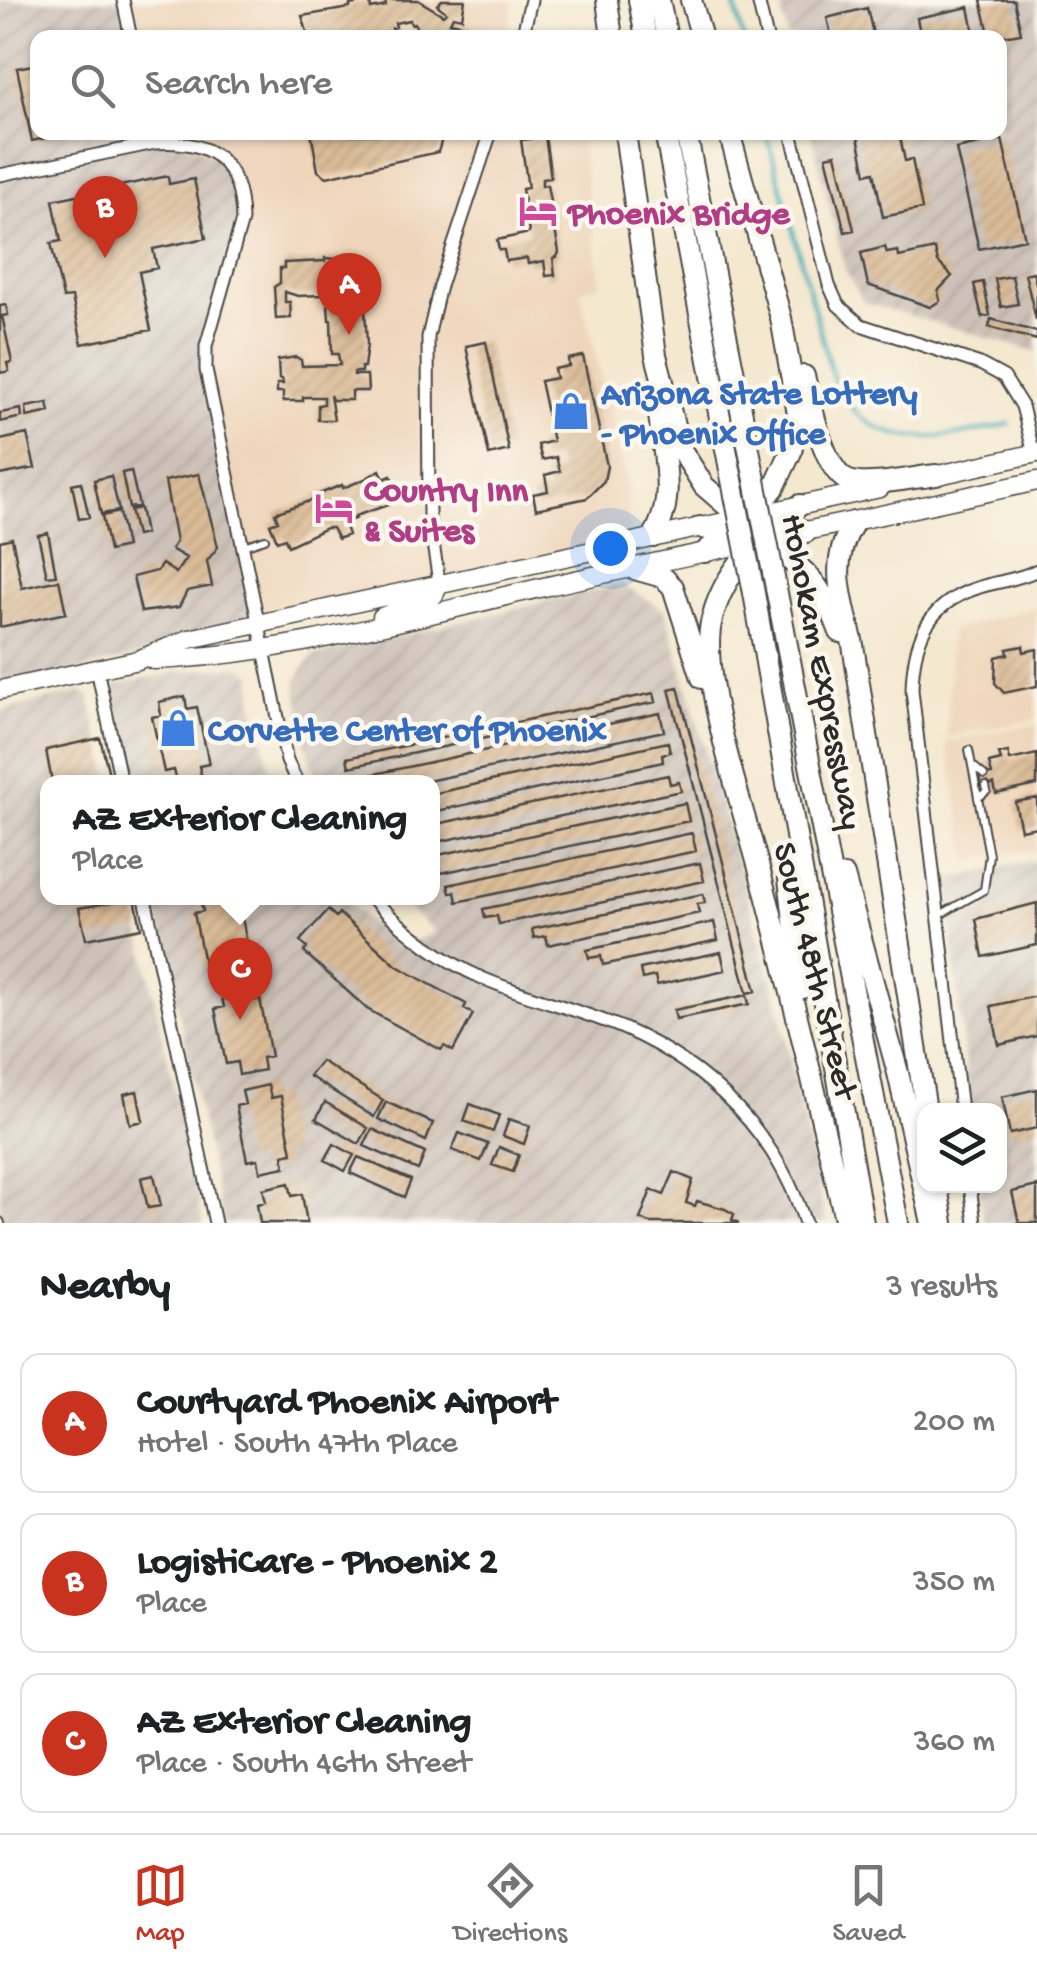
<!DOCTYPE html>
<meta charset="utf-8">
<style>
:root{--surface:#fff;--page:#f2f2f2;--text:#202124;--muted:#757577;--line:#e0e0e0;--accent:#c8321e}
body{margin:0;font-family:"Gochi Hand",sans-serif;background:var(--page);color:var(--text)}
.controls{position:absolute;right:30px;bottom:30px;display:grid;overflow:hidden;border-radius:20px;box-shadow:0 2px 8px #0004}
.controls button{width:90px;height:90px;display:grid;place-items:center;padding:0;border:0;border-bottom:2px solid var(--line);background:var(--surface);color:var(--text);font:50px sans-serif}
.you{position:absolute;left:610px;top:548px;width:35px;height:35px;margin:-25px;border:8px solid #fff;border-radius:50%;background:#1a73e8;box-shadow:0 0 0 15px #1a73e833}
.badge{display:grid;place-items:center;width:65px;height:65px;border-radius:50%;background:var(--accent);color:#fff;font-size:32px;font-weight:700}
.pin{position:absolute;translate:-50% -82px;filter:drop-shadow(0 2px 5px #0008)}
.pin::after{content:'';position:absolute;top:52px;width:35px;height:30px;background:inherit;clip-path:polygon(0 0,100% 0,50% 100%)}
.popup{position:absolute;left:40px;top:775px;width:400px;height:130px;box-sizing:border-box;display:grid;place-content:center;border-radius:20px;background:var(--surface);filter:drop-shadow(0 2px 8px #0005);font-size:32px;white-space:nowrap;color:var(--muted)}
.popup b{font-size:38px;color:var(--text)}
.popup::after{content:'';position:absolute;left:50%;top:100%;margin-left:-20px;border:20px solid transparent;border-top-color:var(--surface)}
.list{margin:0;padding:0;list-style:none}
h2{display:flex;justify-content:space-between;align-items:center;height:130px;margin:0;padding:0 40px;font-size:42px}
h2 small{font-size:32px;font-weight:400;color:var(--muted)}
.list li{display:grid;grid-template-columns:65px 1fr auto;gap:30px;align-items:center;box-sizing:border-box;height:140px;margin:0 20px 20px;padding:0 20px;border:2px solid var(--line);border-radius:20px}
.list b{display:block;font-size:38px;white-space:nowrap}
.list p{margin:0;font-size:32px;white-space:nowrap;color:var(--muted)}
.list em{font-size:32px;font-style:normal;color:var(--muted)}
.icon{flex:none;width:55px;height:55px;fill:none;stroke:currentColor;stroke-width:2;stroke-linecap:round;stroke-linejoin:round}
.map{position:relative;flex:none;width:1037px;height:1223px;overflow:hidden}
.search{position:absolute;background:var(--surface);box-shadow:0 2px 8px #0004;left:30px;right:30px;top:30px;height:110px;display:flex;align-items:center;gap:25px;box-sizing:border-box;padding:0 35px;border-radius:20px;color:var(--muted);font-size:38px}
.sheet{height:610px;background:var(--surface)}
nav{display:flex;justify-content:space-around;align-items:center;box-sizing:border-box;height:140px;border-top:2px solid var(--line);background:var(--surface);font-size:28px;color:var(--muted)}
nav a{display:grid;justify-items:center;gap:5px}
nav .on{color:var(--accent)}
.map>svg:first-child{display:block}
</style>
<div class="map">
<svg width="1037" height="1223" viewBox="0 0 1037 1223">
<defs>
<pattern id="industrial-furrows" width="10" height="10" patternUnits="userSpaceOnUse" patternTransform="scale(2.5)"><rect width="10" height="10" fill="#cdc2b9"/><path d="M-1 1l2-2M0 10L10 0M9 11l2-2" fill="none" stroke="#b0a79f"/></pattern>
<pattern id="building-hatch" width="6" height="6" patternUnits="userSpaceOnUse" patternTransform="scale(2.5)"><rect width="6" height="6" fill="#dbbc97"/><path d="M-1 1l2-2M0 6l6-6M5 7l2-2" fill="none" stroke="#bca282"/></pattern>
</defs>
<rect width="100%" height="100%" fill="#fbf7ec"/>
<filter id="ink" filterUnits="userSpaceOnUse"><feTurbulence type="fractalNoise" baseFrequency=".01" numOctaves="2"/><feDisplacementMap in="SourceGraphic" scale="20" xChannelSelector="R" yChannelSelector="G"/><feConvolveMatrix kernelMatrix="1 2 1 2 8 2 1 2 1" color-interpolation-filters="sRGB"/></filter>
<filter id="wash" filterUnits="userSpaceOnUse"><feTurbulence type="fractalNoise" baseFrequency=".0048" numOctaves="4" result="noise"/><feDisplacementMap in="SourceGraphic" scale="40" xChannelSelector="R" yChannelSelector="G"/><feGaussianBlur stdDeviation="2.25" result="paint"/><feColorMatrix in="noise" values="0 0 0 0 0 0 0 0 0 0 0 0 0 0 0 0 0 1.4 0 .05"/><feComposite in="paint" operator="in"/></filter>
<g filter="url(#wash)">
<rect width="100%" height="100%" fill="#f4e8cf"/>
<path fill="#efd6bb" d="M123 0H512L510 29 538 37H131Z
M153 133H579L601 284 580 291 627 484 631 542 260 625Z
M1037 607V719L947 737 951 630Z
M1037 724V849L969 861 946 741Z"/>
<path fill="url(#industrial-furrows)" d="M0 0H123L131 37 38 38V132L153 133 156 142 181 141 222 160 242 199 206 346 260 625 0 690Z
M779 0H1037V352L863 302 845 269 811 133 1000 132V38L788 37Z
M621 584 665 610 777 999 826 1223H223L155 898H343L398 948 436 932 396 898H432V782H318L306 745 296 683 304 667 314 656Z
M242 667 253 675V700L273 782H131L112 688 118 684 187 670Z
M81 692 89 696 108 782H48V898H133L203 1223H0V711Z
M1037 860V1223H984L979 1186H1000V1110H970L946 880Z"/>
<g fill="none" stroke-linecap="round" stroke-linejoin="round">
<path stroke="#3eaeb9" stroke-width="4" d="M734 0 743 38
M766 132 833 378C868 458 943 439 1009 424"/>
</g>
<g id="blocks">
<path fill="url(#building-hatch)" d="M385 0H418L443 15 446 12 437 5 442 0H465L462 18 453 16 450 22 478 28 475 38H418L415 23 411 24 410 20 395 23 396 27 392 28 394 38H309L302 16 350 8V5L363 2 370 3 371 9 386 6Z
M981 0H1014L1021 33 990 38Z
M969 7 975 38H921L917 18Z
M867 8 874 38H832L827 18Z
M38 64V132L64 134 32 141 17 68Z
M311 132H348L349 135 444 132 438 152 327 177 318 171Z
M540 132 541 137 545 136 551 178 542 179V186L547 185 559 252 557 257 553 258 555 275 546 276 544 261 528 264 527 258 506 261 504 250H499L497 240 529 233 522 189 528 188 521 140 530 139 529 134Z
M857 132H899L905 161 912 159 922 209 883 217 874 172 866 174Z
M1002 139 1025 239 979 249 956 149Z
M836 154 854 230 845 232 826 156Z
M168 176 169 184 194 179 206 238 153 249 157 268 139 272 151 330 82 344 72 297 63 298 51 243 61 241 53 200Z
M885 247 887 253 898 251 899 257 935 249 938 262 952 276 938 291 940 301 930 307 868 285 861 253Z
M325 258 361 261 360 289H364L367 345 364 367H361V372H354V375H367L368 391H352V400H332L330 395 334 420H318V405L324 404V397H303V401H283V392H277V384H283L282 379H279L278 360 296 357 301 360 302 366 340 365 338 354H332L331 320H329L328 304 331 297 338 296 337 286 326 285V293L320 295 298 296 285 292V302H290L291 318 276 319 274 287 280 283V268H284V263L325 261Z
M1033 272 1037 287 1036 320 1025 274Z
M1012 276 1018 304 1001 307 995 279Z
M983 282 990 315 982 317 974 284Z
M6 305 8 315 2 316 12 362 7 363 9 371 0 373V306Z
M991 319 1037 332V340L989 327Z
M486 342 509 450 489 455 466 346Z
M583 356 607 466 604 481 587 498 536 509 533 494 548 491 545 475 560 471 556 457 542 460 538 445 553 441 540 381 556 378 554 369 569 366 568 359Z
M48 403 50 412 27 417 26 407Z
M21 409 22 417 0 422V413Z
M27 434 35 468 0 475V440Z
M380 470 384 479 391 476 398 493 391 496 394 503 355 516 356 518 344 523 348 535 338 539 332 528H326L288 546 285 538 277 541 270 524 278 521 275 513 315 499 314 496 342 485 343 488 365 479Z
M131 471 139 506 129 508 122 473Z
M199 474 218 547 207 561 212 586 187 591 179 607 141 612 133 577 157 571 162 564 176 573 186 558 171 549 176 542 165 481Z
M111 476 119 511 101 514 94 480Z
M81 482 89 517 79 519 72 484Z
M140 508 145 534 136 536 130 510Z
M119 512 126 547 109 551 102 516Z
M48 533 56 575 47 576 38 535Z
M12 538 22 588 59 580 66 613 0 627V541Z
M1023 646 1024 652 1037 649V686L1004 693 995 683 996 657 1008 654 1007 649Z
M678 687 756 991 747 993 669 689Z
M654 693 656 702 349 767 347 758Z
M185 696 187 709 197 707 209 764 199 766 202 778 177 782 174 770 164 772 152 717 161 715 159 702Z
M660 713 664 731 423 782H371L370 775Z
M100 738 111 782H52L46 750Z
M668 742 670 752 662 754 663 762 432 812V794Z
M1008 752 1010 760 1037 754V785L996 794 994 784 981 787 979 776 992 774 989 763 1001 760 999 754Z
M668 775 670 784 679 782 681 791 432 843V825Z
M1037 798V827L1021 830 1015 802Z
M685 803 689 821 441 873 438 855Z
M692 833 696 851 457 902 455 892 450 893 448 885Z
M700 863 704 881 499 924 497 916 485 918 483 909Z
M703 894 705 903 697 904 699 913 548 945 546 936 534 938 532 929Z
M135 898 141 928 86 939 79 908Z
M200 898H228L229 904 239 902 250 959 241 961 243 973 218 978 216 965 205 968 194 913 203 911Z
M1037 903V945L983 957 976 919Z
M328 910 336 917 339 913 397 966 466 1004 464 1009 473 1014 453 1051 444 1046 441 1050 367 1009 304 952 307 948 300 941Z
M714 922 718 940 603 965 601 956 589 958 587 950Z
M721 952 725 970 657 985 655 976 642 979 640 969Z
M247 988 250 1001 260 999 271 1056 262 1058 264 1070 239 1075 237 1062 226 1064 215 1009 224 1007 221 993Z
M747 995 749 1004 676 1019 674 1010Z
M1037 996V1036L999 1045 991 1006Z
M321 1061 383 1100 374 1117 309 1076Z
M268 1085 271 1098 281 1096 292 1153 283 1155 285 1167 260 1172 258 1159 247 1161 236 1106 245 1104 242 1091Z
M1037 1089V1128L1010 1134 1002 1097Z
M137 1091 143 1121 130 1124 124 1094Z
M325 1102 368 1128 359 1144 316 1119Z
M386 1102 433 1123 426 1141 378 1119Z
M470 1104 499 1115 493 1132 464 1121Z
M509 1119 530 1126 524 1144 503 1136Z
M372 1129 425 1153 418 1170 364 1146Z
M459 1133 488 1144 481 1161 452 1150Z
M334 1144 354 1155 345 1171 325 1160Z
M499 1147 519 1155 513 1172 492 1165Z
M358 1157 411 1180 404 1197 350 1173Z
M674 1172 693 1180 686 1203 695 1206 697 1201 725 1209 734 1214 732 1220 739 1223H650L640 1219 651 1190 664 1195Z
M154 1175 161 1206 148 1208 141 1178Z
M289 1183 292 1196 302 1194 307 1223H260L257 1204 266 1202 263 1189Z
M1037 1186V1223H1019L1012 1192Z"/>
</g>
</g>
<g filter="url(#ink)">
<use href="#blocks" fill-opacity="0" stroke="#494744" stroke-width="2.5"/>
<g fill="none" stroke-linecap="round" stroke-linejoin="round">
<g stroke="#494744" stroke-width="10">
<path id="service" d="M243 546 265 539
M972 765 984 775
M978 798 987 791 986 786
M940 915 984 890 989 855 969 750
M0 1221 1 1223"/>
</g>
<g stroke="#494744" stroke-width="15">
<path id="minor" d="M123 0 131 38
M758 0 767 38
M522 38 531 0
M791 132 829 285 838 305 861 325 980 364 1004 377 1022 406 1034 454
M0 175 155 143C212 139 241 162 242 220L206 346V370L287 761 297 782
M439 582 429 518 428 337 440 286 491 132
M97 669 121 782
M145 898 215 1223
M372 898C402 929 441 960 482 978 528 998 578 1009 625 1029 709 1066 777 1134 805 1223
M961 1110 912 690C913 641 927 604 977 588 997 581 1019 580 1037 570
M970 1186 975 1223"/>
</g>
<g stroke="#494744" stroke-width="21">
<path id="primary" d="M925 478 1037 453
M382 617 434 595 439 584
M153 660C287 655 418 616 548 586 710 550 874 518 1037 481
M0 690 138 660 189 639 880 488"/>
</g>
<g stroke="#494744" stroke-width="24">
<path id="motorway" d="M607 0 612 38
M639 0 646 38
M659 0 667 38
M691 0 702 38
M625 132 656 355 680 448 704 486 726 505 740 513 806 532
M665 132 732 480
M686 132 754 475
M804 376C811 401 823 472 849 481 869 488 914 477 936 475
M800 505C760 539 723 569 711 623 699 683 745 813 761 876 792 991 819 1107 846 1223
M854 522C827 565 843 599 853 645L926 1110
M700 527C773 547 812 555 840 632
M653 537C678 497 662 456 659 412
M705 552 751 516 774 488 791 452 798 414 781 318 729 132
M631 568 663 577 673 587 702 678
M776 588 898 1223
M754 593 863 1223
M844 876 898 1073 932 1223
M789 878 802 988
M937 1186 943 1223"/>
</g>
<use href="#service" stroke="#fff" stroke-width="6"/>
<use href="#minor" stroke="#fff" stroke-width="11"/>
<use href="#primary" stroke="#fff" stroke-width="18"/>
<use href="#motorway" stroke="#fff" stroke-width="20"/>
<g stroke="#494744" stroke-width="24" stroke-linecap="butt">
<path id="motorway-bridge" d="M754 475 776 588
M732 480 754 593"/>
</g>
<use href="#motorway-bridge" stroke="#fff" stroke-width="20"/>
</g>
</g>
<defs>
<g id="hotel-bare" transform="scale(3)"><path d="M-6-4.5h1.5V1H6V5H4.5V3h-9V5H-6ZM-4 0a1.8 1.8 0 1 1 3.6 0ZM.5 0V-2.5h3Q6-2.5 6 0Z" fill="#d1479c" stroke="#fbf7ec" stroke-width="2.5" paint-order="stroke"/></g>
<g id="shop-bare" transform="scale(3)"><path d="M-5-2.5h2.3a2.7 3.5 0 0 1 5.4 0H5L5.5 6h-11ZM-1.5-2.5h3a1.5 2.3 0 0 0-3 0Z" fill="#3f7fe0" stroke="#fbf7ec" stroke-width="2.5" paint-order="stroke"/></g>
</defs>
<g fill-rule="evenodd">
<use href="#hotel-bare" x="538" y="211"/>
<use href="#shop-bare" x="571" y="411"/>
<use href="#hotel-bare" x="334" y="508"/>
<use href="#shop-bare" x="178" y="728"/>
</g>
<g text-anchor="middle" stroke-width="9" stroke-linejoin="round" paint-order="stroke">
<g font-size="35" font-weight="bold" fill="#b23c85" stroke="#fbf7ec" text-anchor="start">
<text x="568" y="223">Phoenix Bridge</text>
<text x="364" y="500">Country Inn<tspan x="364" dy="40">&amp; Suites</tspan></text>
</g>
<g font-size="35" font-weight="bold" fill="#366cbe" stroke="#fbf7ec" text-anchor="start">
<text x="601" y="403">Arizona State Lottery<tspan x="601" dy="40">- Phoenix Office</tspan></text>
<text x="208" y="740">Corvette Center of Phoenix</text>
</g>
<g font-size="35" fill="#2b2b2b" stroke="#fbf7ec">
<text transform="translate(825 671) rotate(79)" y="12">Hohokam Expressway</text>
<text transform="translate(818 970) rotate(76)" y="12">South 48th Street</text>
</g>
</g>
</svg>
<div class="controls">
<button><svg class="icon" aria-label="layers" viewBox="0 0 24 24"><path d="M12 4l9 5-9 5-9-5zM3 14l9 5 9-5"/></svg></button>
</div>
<div class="you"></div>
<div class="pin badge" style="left:349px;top:335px">A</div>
<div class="pin badge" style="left:105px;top:258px">B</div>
<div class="pin badge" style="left:240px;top:1020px">C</div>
<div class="popup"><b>AZ Exterior Cleaning</b>Place</div>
<div class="search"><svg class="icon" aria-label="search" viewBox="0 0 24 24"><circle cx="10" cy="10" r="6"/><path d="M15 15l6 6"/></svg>Search here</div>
</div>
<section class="sheet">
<h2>Nearby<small>3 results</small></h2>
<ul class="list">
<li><span class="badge">A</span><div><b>Courtyard Phoenix Airport</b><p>Hotel · South 47th Place</p></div><em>200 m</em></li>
<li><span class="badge">B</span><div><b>LogistiCare - Phoenix 2</b><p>Place</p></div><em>350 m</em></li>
<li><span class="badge">C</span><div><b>AZ Exterior Cleaning</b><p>Place · South 46th Street</p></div><em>360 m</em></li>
</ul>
</section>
<nav>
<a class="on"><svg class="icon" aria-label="map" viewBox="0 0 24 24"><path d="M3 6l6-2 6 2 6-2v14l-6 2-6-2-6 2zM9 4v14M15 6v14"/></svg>Map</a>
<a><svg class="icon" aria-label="directions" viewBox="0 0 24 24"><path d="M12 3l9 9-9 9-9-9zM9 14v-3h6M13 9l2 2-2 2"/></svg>Directions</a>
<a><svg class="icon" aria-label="saved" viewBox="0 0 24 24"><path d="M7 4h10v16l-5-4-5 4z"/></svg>Saved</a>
</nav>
